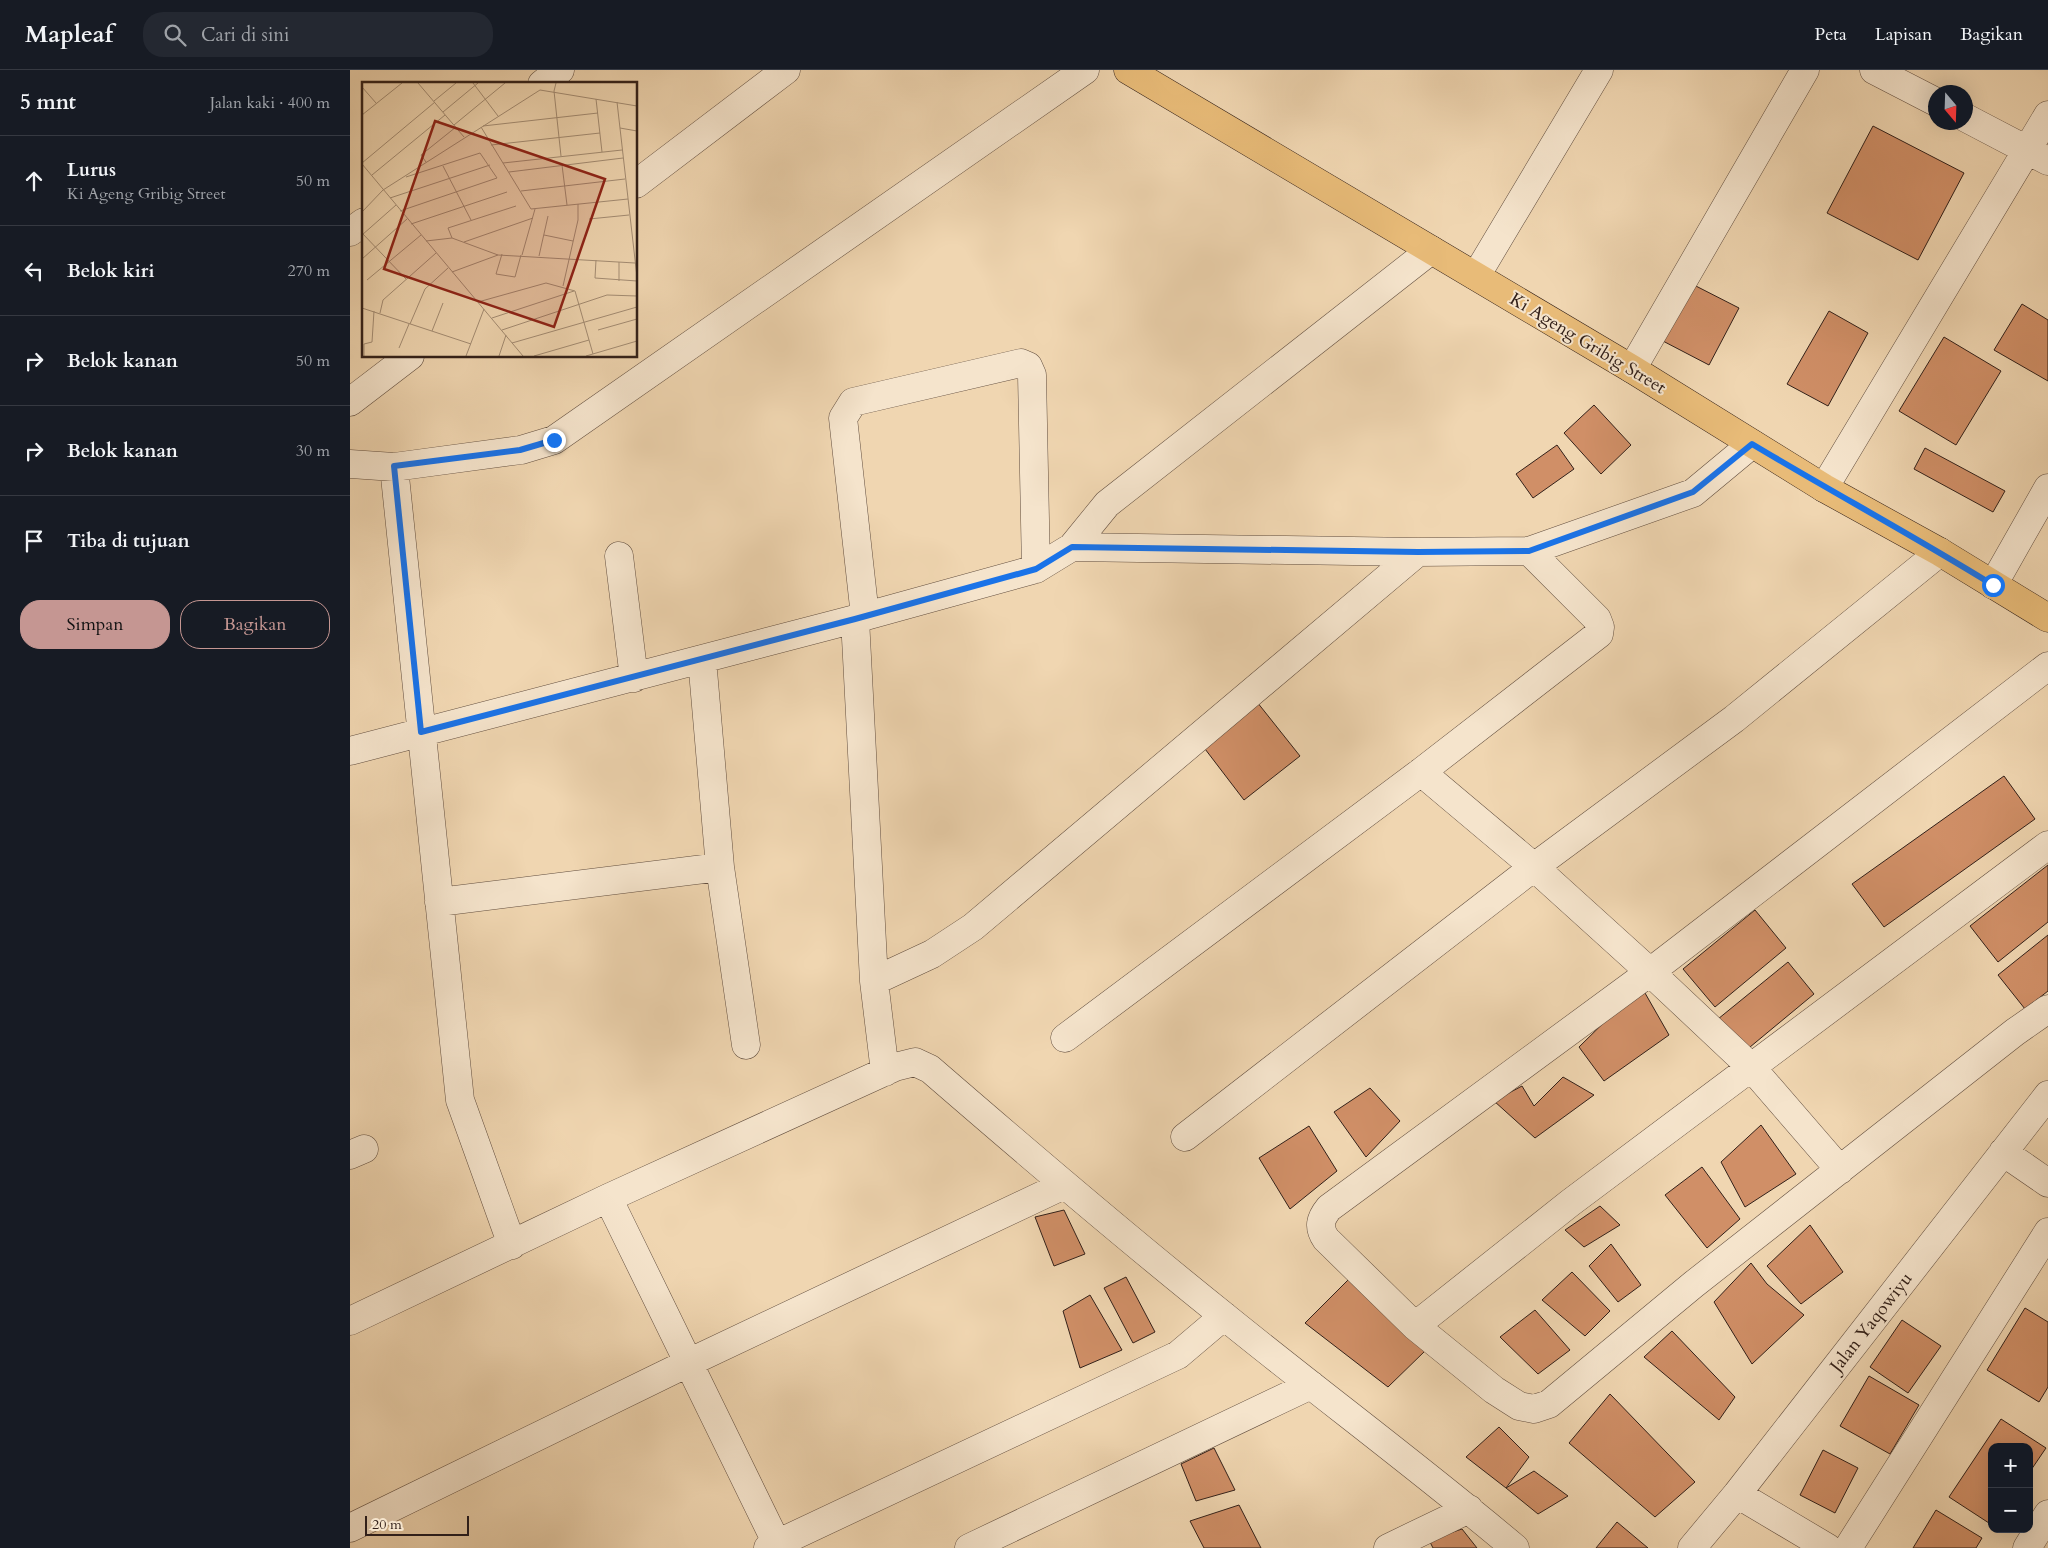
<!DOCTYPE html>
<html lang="id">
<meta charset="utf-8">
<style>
:root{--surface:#171b24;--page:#242831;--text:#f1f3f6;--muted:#9ea1a6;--line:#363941;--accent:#c59692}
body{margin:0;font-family:Cardo,serif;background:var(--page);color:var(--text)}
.controls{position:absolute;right:15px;bottom:15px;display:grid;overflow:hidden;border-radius:10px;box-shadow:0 5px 20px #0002}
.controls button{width:45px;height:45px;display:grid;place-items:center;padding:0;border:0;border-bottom:1px solid var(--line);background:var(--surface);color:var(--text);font:25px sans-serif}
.compass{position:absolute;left:1578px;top:15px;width:45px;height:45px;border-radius:50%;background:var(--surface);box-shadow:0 5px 20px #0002;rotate:161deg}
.scale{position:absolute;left:15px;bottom:12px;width:104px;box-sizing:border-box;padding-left:5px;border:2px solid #322019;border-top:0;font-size:14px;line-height:18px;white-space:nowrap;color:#322019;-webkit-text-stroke:4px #f5e4cc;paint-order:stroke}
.stop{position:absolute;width:15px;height:15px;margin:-11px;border:4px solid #1a73e8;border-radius:50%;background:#fff}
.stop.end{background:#1a73e8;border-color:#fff;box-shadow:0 1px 5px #0008}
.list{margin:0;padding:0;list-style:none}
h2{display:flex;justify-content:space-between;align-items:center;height:65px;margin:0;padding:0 20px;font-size:21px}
h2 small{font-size:16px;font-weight:400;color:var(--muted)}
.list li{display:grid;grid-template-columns:32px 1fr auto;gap:15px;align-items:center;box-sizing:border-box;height:90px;padding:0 20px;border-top:1px solid var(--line)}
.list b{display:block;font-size:19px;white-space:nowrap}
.list p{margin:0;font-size:16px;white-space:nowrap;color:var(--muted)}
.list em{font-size:16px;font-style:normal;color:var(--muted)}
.actions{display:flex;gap:10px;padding:15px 20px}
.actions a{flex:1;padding:11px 0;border:1px solid var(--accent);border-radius:20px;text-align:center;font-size:18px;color:var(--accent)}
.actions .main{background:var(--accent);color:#111}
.icon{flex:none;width:28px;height:28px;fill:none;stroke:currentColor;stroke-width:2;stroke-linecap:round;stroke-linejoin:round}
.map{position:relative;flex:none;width:1698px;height:1478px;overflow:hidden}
header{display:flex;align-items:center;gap:30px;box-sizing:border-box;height:70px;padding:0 25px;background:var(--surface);border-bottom:1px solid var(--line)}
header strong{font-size:24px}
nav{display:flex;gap:28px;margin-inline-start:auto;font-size:18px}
.search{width:350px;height:45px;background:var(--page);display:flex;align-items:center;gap:12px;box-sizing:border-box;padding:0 18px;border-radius:20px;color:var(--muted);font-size:19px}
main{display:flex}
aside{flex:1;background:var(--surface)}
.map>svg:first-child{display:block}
</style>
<header>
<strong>Mapleaf</strong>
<div class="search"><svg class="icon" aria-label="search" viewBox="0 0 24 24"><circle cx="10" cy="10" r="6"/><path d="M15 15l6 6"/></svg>Cari di sini</div>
<nav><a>Peta</a><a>Lapisan</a><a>Bagikan</a></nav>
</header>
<main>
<aside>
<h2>5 mnt<small>Jalan kaki · 400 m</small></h2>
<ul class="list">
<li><svg class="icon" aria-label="ahead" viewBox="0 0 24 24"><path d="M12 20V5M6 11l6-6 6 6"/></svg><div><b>Lurus</b><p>Ki Ageng Gribig Street</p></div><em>50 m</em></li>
<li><svg class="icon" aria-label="left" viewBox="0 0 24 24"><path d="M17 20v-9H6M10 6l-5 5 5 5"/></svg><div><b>Belok kiri</b></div><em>270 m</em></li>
<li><svg class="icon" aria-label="right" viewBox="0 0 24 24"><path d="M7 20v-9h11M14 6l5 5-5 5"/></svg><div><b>Belok kanan</b></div><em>50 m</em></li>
<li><svg class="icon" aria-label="right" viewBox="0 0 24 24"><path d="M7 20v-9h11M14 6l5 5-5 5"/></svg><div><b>Belok kanan</b></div><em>30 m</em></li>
<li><svg class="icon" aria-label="arrive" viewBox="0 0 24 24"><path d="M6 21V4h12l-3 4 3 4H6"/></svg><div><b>Tiba di tujuan</b></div></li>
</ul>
<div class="actions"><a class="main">Simpan</a><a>Bagikan</a></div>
</aside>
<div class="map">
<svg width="1698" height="1478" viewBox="0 0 1698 1478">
<rect width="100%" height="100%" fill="#f0d6b1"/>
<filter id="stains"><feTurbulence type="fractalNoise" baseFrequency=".004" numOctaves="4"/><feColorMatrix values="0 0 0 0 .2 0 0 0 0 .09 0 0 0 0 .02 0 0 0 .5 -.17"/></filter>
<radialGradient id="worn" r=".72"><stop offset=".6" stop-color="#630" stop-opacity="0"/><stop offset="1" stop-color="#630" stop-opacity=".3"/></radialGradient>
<path fill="#d08f67" stroke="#322019" d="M1523 56 1614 103 1568 190 1477 143Z
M1340 213 1389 238 1359 295 1311 270Z
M1672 234 1698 250V311L1644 280Z
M1479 241 1518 263 1478 336 1437 314Z
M1594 267 1651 301 1606 375 1549 341Z
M1244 335 1281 375 1251 404 1214 363Z
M1207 375 1224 399 1183 428 1166 404Z
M1575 378 1655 421 1643 442 1564 399Z
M907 632 950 686 894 730 852 675Z
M1654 706 1685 749 1534 857 1502 814Z
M1698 795V852L1648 892 1620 856Z
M1405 840 1436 878 1365 937 1333 899Z
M1698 865V921L1675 939 1648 905Z
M1438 892 1464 924 1394 982 1368 949Z
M1291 916 1319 965 1254 1011 1229 977Z
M1213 1007 1244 1025 1185 1068 1144 1031 1172 1016 1184 1036Z
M1020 1018 1050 1051 1016 1087 984 1042Z
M1411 1055 1446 1104 1395 1137 1371 1092Z
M959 1056 987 1101 940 1139 909 1088Z
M1352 1097 1390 1149 1357 1178 1315 1125Z
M1250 1136 1270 1155 1234 1177 1215 1160Z
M714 1140 735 1184 704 1196 685 1147Z
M1460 1155 1493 1202 1451 1234 1417 1196Z
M1261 1174 1291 1215 1268 1232 1239 1196Z
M1401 1193 1417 1214 1454 1245 1402 1294 1364 1232Z
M1222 1202 1260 1241 1235 1266 1192 1230Z
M776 1207 805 1262 783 1273 754 1218Z
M998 1210 1075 1281 1038 1317 955 1253Z
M740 1225 772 1280 730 1298 713 1241Z
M1675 1238 1698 1252V1317L1689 1332 1637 1300Z
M1185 1240 1220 1280 1188 1304 1150 1267Z
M1552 1250 1591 1276 1558 1323 1520 1297Z
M1322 1261 1385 1327 1369 1350 1294 1287Z
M1519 1306 1569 1335 1540 1384 1490 1356Z
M1260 1324 1345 1412 1305 1447 1219 1373Z
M1651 1349 1696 1378 1679 1403V1377H1642V1455L1599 1427Z
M1149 1357 1179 1387 1156 1418 1116 1387Z
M864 1378 885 1420 846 1431 831 1394Z
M1473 1380 1508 1398 1485 1443 1450 1425Z
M1184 1401 1218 1426 1188 1444 1156 1418Z
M889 1435 911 1478H854L840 1451Z
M1586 1440 1632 1468 1626 1478H1563Z
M1267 1452 1298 1478H1246Z
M1112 1459 1127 1478H1083L1079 1470Z"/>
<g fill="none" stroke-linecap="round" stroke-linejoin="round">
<g stroke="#624e3f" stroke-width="29">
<path id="minor" d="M1524 0 1586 32
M192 14 210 0
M1616 48 1698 91
M286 114 436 0
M0 162 14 152
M1126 206 1249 0
M1282 299 1455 0
M0 332 60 286
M0 394 44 397 171 380 204 370 735 0
M44 397 110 1030 162 1175
M1474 418 1698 45
M722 477 757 434 1081 180
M269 486 284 608
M1643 515 1698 418
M515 546 493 348 503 332 671 293 678 296 682 305 686 499
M505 549 524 911 535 1002
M352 589 370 797 396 975
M1698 596 1300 902 979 1138C970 1149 968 1157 976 1169L1065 1256 1144 1320 1169 1336 1184 1339 1199 1334 1344 1214 1665 962 1698 939
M0 681 505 549 686 499 722 477 1068 482 1179 481 1343 423 1402 374
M1071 702 1184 797 1300 902 1401 997 1490 1100
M89 832 370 797
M524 911 582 884 623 857 1068 482
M715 968 1071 702 1249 564 1250 557 1247 549 1179 481
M835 1067 1184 797 1384 649 1590 482
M1653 1082 1698 1113
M0 1085 14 1079
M258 1128 427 1474
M0 1251 258 1128 545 997 565 992 580 999C677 1083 774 1166 874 1246 970 1324 1070 1398 1165 1478
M1065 1256 1220 1133 1698 775
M1387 1424 1478 1478
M0 1458 338 1293 714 1115
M418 1478 828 1285 874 1246
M619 1478 961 1315
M1038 1478 1119 1439
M1342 1478 1387 1424 1698 1025
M1498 1478 1698 1162
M1677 1478 1698 1444"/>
</g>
<g stroke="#322019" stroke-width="29">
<path id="major" d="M778 0 1282 299 1474 418 1590 482 1698 548"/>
</g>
<use href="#minor" stroke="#f5e4cc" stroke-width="28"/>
<use href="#major" stroke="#e8bb78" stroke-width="28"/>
</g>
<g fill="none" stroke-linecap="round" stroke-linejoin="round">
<path stroke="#1a73e8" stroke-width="6" d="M204 370 170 380 44 396 71 662 505 549 686 499 722 477 1068 482 1179 481 1343 422 1402 374C1482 422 1564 466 1643 515"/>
</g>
<g text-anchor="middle" stroke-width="4" stroke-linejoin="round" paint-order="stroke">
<g font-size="18" fill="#322019" stroke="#f5e4cc">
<text transform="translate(1238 273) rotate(31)" y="6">Ki Ageng Gribig Street</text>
<text transform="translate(1521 1252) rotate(-52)" y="6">Jalan Yaqowiyu</text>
</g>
</g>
<g transform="translate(12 12)">
<rect width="275" height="275" fill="#f0d6b1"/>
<path fill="none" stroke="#a48d74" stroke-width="1" d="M56 1 102 55M111 1 136 34M194 1 192 9 199 74M0 5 14 21M234 17 240 70M72 19 94 1M255 20 275 195M81 30 116 1M0 33 40 1M92 43 143 1M121 44 236 31M119 45 169 127 266 117M258 46 275 49M129 63 238 51M64 80 59 73 94 45M0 81 73 20M141 81 260 68M0 82 161 274M200 83 205 123M81 84 109 138M147 90 261 76M10 93 83 33M21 108 178 8 275 24M159 109 263 97M28 116 128 83M38 129 135 96 118 71 44 95M0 130 21 108M227 137 267 133M49 142 145 110M0 151 44 197M0 153 34 123M182 153 211 159M90 156 86 146 154 124M64 159 90 156 136 173 273 181M102 160 171 136M140 172 134 192 153 195 159 173M160 173 173 127M177 174 186 134M0 177 45 137M234 178 233 196 275 199M90 190 136 173M5 198 59 153M257 199V180M201 204 216 138V122M213 209 231 272M116 220 184 201 213 209M0 226 109 262M18 231 21 218 74 171M130 236 212 209M48 242 63 207 86 186M140 248 245 213 275 214M236 248 275 237M70 249 81 221M150 261 275 225M37 266 47 242M2 274V262L10 260 12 229M104 274 122 227M137 274 144 253M172 274 227 258M224 274 275 259"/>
<path fill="#8f2418" fill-opacity="0.15" stroke="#8f2418" stroke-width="2.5" d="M73 39 243 97 192 245 22 187Z"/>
<rect width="275" height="275" fill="none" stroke="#322019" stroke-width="2.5"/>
</g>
<rect width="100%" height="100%" filter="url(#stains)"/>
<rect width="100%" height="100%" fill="url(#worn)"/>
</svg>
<div class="controls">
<button>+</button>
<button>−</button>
</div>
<svg class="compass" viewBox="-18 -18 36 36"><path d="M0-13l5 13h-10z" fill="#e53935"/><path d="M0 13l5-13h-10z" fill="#9ea1a6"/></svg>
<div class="scale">20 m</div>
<div class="stop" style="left:1643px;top:515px"></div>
<div class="stop end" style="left:204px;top:370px"></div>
</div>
</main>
